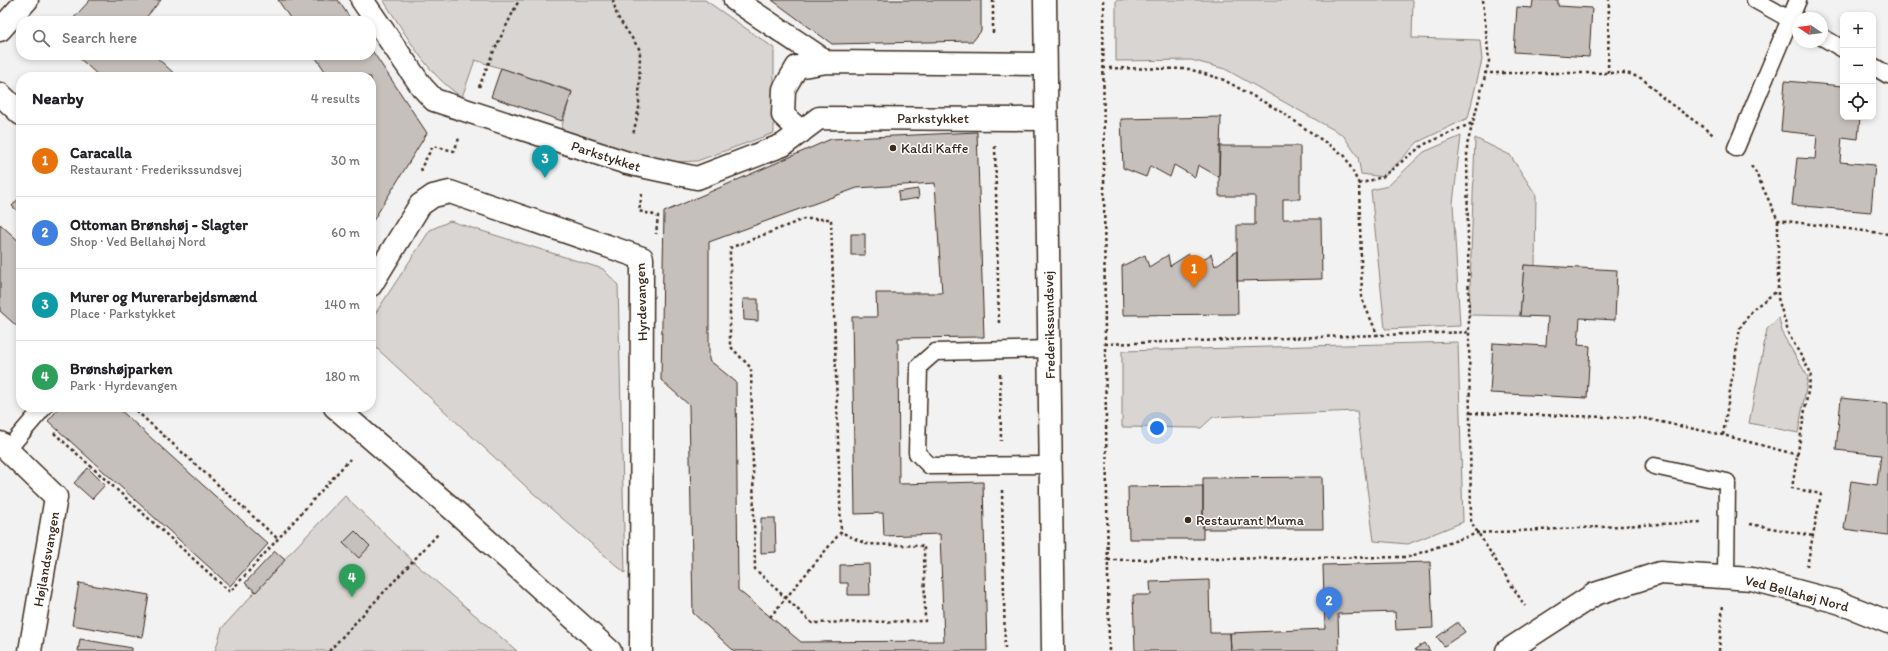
<!DOCTYPE html>
<meta charset="utf-8">
<style>
:root{--surface:#fff;--page:#f6f6f6;--text:#202124;--muted:#757577;--line:#e0e0e0;--accent:#3b2a1e}
body{margin:0;font-family:Itim,sans-serif;background:var(--page);color:var(--text)}
.controls{position:absolute;right:12px;top:12px;display:grid;overflow:hidden;border-radius:8px;box-shadow:0 2px 6px #0003}
.controls button{width:36px;height:36px;display:grid;place-items:center;padding:0;border:0;border-bottom:1px solid var(--line);background:var(--surface);color:var(--text);font:20px sans-serif}
.compass{position:absolute;left:1792px;top:12px;width:36px;height:36px;border-radius:50%;background:var(--surface);box-shadow:0 2px 6px #0003;rotate:283deg}
.you{position:absolute;left:1157px;top:428px;width:14px;height:14px;margin:-10px;border:3px solid #fff;border-radius:50%;background:#1a73e8;box-shadow:0 0 0 6px #1a73e833}
.badge{display:grid;place-items:center;width:26px;height:26px;border-radius:50%;background:var(--accent);color:#fff;font-size:13px;font-weight:700}
.pin{position:absolute;translate:-50% -33px;filter:drop-shadow(0 1px 2px #0008)}
.pin::after{content:'';position:absolute;top:21px;width:14px;height:12px;background:inherit;clip-path:polygon(0 0,100% 0,50% 100%)}
.list{margin:0;padding:0;list-style:none}
h2{display:flex;justify-content:space-between;align-items:center;height:52px;margin:0;padding:0 16px;font-size:17px}
h2 small{font-size:13px;font-weight:400;color:var(--muted)}
.list li{display:grid;grid-template-columns:26px 1fr auto;gap:12px;align-items:center;box-sizing:border-box;height:72px;padding:0 16px;border-top:1px solid var(--line)}
.list b{display:block;font-size:15px;white-space:nowrap}
.list p{margin:0;font-size:13px;white-space:nowrap;color:var(--muted)}
.list em{font-size:13px;font-style:normal;color:var(--muted)}
.icon{flex:none;width:22px;height:22px;fill:none;stroke:currentColor;stroke-width:2;stroke-linecap:round;stroke-linejoin:round}
.map{position:relative;flex:none;width:1888px;height:651px;overflow:hidden}
.search{position:absolute;background:var(--surface);box-shadow:0 2px 6px #0003;left:16px;top:16px;width:360px;height:44px;display:flex;align-items:center;gap:10px;box-sizing:border-box;padding:0 14px;border-radius:16px;color:var(--muted);font-size:15px}
.panel{position:absolute;background:var(--surface);box-shadow:0 2px 6px #0003;left:16px;top:72px;width:360px;height:340px;border-radius:16px}
.map>svg:first-child{display:block}
</style>
<div class="map">
<svg width="1888" height="651" viewBox="0 0 1888 651">
<rect width="100%" height="100%" fill="#f3f2f2"/>
<filter id="ink" filterUnits="userSpaceOnUse"><feTurbulence type="fractalNoise" baseFrequency=".025" numOctaves="2"/><feDisplacementMap in="SourceGraphic" scale="8" xChannelSelector="R" yChannelSelector="G"/><feConvolveMatrix kernelMatrix="1 2 1 2 8 2 1 2 1" color-interpolation-filters="sRGB"/></filter>
<g filter="url(#ink)">
<path fill="#d8d5d2" stroke="#8a8078" d="M383 0H705L774 48V133L697 161 675 162 656 160 561 129 572 91 475 60 462 97C426 74 407 35 383 0Z
M1116 0H1413L1412 38 1480 40 1482 60 1468 118 1418 142 1384 177 1361 174 1358 157 1343 135 1225 69 1191 60 1116 61Z
M1461 136 1453 203 1460 326 1385 329 1371 190 1388 186 1424 152Z
M1475 138 1510 155 1536 195 1535 266 1524 265 1520 316 1469 315Z
M450 221 603 269 618 285 625 573 533 493 371 343V320L430 230Z
M1779 318 1783 335 1808 377 1798 433 1749 423 1767 329Z
M1458 342 1463 522 1408 544 1374 541 1357 411 1213 417 1201 428 1122 427V351Z
M345 496 418 566 517 651H215L222 628 292 551Z"/>
<path fill="#c6c0bd" stroke="#3b2a1e" fill-rule="evenodd" d="M90 0H161L143 21H71Z
M278 0H338L352 21H292Z
M772 0H981V31L973 41 832 44Z
M1533 0H1558V6L1592 8 1589 57 1514 52 1517 7 1532 8Z
M371 49 427 133 371 224V77H329L314 55H371Z
M76 55H154L178 77H100Z
M501 68 572 92 562 121 491 97Z
M1785 81 1843 86V117H1860L1858 139 1842 137 1840 162 1875 165 1871 212 1792 205 1797 158 1815 159 1817 135 1781 131Z
M1221 117 1219 177 1198 165 1195 177 1174 165 1170 177 1150 166 1146 177 1123 168 1121 119Z
M977 132 984 337 898 338 899 484 983 482 987 651H734L693 613 689 405 661 380 664 212 831 139ZM935 183 942 293H876L877 317H852L855 514 883 513 884 536 940 534 944 641 801 642 738 590 736 382 709 360V242L857 188Z
M1219 146H1300V199H1283V219H1321L1322 279 1237 281V225H1255V196H1219Z
M918 189 919 198 899 201 898 192Z
M20 197 21 199V214L12 206Z
M0 224 21 243V330L0 311Z
M851 234H865V255H851Z
M1237 251 1238 314 1123 315 1122 266 1145 255 1149 267 1168 255 1170 266 1189 254 1193 266 1211 254 1215 266Z
M1524 265 1617 270 1615 320 1580 318 1578 345 1590 346 1587 398 1490 393 1493 343 1546 346 1548 317 1520 316Z
M743 299H758V321L744 320Z
M1841 398 1888 403V535L1844 529 1851 481 1877 485 1881 455 1836 450Z
M60 407H117L268 544 230 586 48 421Z
M88 468 105 485 92 499 74 483Z
M1322 477 1323 529H1203V478Z
M1203 486V539H1129L1128 487Z
M761 518H775L776 552 761 553Z
M355 531 370 546 359 558 343 543Z
M275 551 285 560 256 592 245 583Z
M1430 562 1433 628 1396 630 1395 612 1338 614 1339 651H1231L1230 633 1325 629 1323 565Z
M869 564 870 595H848V583H840V565Z
M1209 580 1210 633H1230L1231 651H1135L1133 595H1151L1150 582Z
M79 583 149 595 142 637 72 625Z
M1458 622 1465 632 1444 646 1437 637Z
M80 639 132 648V651H78Z
M1425 643 1430 651H1416L1415 649Z"/>
<g fill="none" stroke-linecap="round" stroke-linejoin="round">
<g stroke="#3b2a1e" stroke-width="19">
<path id="service" d="M1755 0 1798 24
M1822 37 1843 49
M1873 66 1888 75
M1736 148 1798 0
M1049 349 935 352 919 366 917 453 930 466 1051 465
M7 450 44 407
M1654 466 1727 482 1726 577"/>
</g>
<g stroke="#3b2a1e" stroke-width="25">
<path id="minor" d="M362 0 422 87 434 100 627 163 697 178 783 145 819 118 1046 119
M735 0 827 62 1045 64
M0 94 21 114
M801 132 783 115 784 89 797 67 827 62
M371 285 420 205 433 196 450 192 642 258 641 651
M335 407 457 513 610 651
M0 443 56 497 30 651
M1507 651 1595 594 1660 573 1752 579 1838 602 1888 622"/>
</g>
<g stroke="#3b2a1e" stroke-width="25">
<path id="tertiary" d="M0 30 27 0"/>
</g>
<g stroke="#3b2a1e" stroke-width="25">
<path id="secondary" d="M1045 0 1053 651"/>
</g>
<path stroke="#3b2a1e" stroke-width="2.5" stroke-dasharray="3 3" stroke-linecap="butt" d="M613 0 617 16 640 50 639 108 633 135
M993 0V35
M1103 0 1105 344 1109 651
M1483 0 1489 61 1467 145 1471 522 1525 606
M1103 68 1189 69 1224 80 1280 111 1345 156 1359 184 1362 299 1378 336
M1484 73H1627L1643 79 1664 99 1715 136
M1608 73 1609 0
M479 87 492 55 519 0
M995 146 999 325
M1751 166 1755 171 1778 220 1888 234
M422 171 421 168 433 146 454 151 460 136
M1359 184 1382 177 1423 145 1472 123
M642 194 639 211 658 216 656 234
M1778 220V298L1789 335 1811 373 1792 488 1821 494 1807 566
M1105 344 1469 332
M1000 374 1001 441
M132 407 278 539
M1470 413 1642 418 1723 435 1798 455
M54 433 230 592 350 459
M1723 435 1740 328 1753 309 1777 291
M1002 490 1005 651
M1750 524 1813 536
M1108 560 1408 557 1478 533 1702 522
M770 617 841 532 831 219H804L730 248V346L751 368 755 569 812 623 925 621 924 546 866 544 841 532
M329 651 439 533
M1719 651 1723 604"/>
<use href="#service" stroke="#fff" stroke-width="16"/>
<use href="#minor" stroke="#fff" stroke-width="22"/>
<use href="#tertiary" stroke="#fff" stroke-width="22"/>
<use href="#secondary" stroke="#fff" stroke-width="22"/>
</g>
</g>
<g fill="#3b2a1e" stroke="#fff" stroke-width="1.5">
<circle cx="893" cy="148" r="4"/>
<circle cx="1188" cy="520" r="4"/>
</g>
<g text-anchor="middle" stroke-width="3" stroke-linejoin="round" paint-order="stroke">
<g font-size="14" fill="#3b2a1e" stroke="#fff">
<text x="933" y="123">Parkstykket</text>
<text transform="translate(606 156) rotate(18)" y="5">Parkstykket</text>
<text transform="translate(641 302) rotate(-92)" y="5">Hyrdevangen</text>
<text transform="translate(1049 325) rotate(-91)" y="5">Frederikssundsvej</text>
<text transform="translate(46 559) rotate(-80)" y="5">Højlandsvangen</text>
<text transform="translate(1797 593) rotate(15)" y="5">Ved Bellahøj Nord</text>
</g>
<g font-size="14" fill="#3b2a1e" stroke="#fff" text-anchor="start">
<text x="901" y="153">Kaldi Kaffe</text>
<text x="1196" y="525">Restaurant Muma</text>
</g>
</g>
</svg>
<div class="controls">
<button>+</button>
<button>−</button>
<button><svg class="icon" aria-label="locate" viewBox="0 0 24 24"><circle cx="12" cy="12" r="6"/><path d="M12 2v4M12 18v4M2 12h4M18 12h4"/></svg></button>
</div>
<svg class="compass" viewBox="-18 -18 36 36"><path d="M0-13l5 13h-10z" fill="#e53935"/><path d="M0 13l5-13h-10z" fill="#757577"/></svg>
<div class="you"></div>
<div class="pin badge" style="left:1194px;top:288px;background:#e8710a">1</div>
<div class="pin badge" style="left:1329px;top:620px;background:#3f7fe0">2</div>
<div class="pin badge" style="left:545px;top:178px;background:#0f9aa8">3</div>
<div class="pin badge" style="left:352px;top:597px;background:#2e9e5b">4</div>
<div class="search"><svg class="icon" aria-label="search" viewBox="0 0 24 24"><circle cx="10" cy="10" r="6"/><path d="M15 15l6 6"/></svg>Search here</div>
<section class="panel">
<h2>Nearby<small>4 results</small></h2>
<ul class="list">
<li><span class="badge" style="background:#e8710a">1</span><div><b>Caracalla</b><p>Restaurant · Frederikssundsvej</p></div><em>30 m</em></li>
<li><span class="badge" style="background:#3f7fe0">2</span><div><b>Ottoman Brønshøj - Slagter</b><p>Shop · Ved Bellahøj Nord</p></div><em>60 m</em></li>
<li><span class="badge" style="background:#0f9aa8">3</span><div><b>Murer og Murerarbejdsmænd</b><p>Place · Parkstykket</p></div><em>140 m</em></li>
<li><span class="badge" style="background:#2e9e5b">4</span><div><b>Brønshøjparken</b><p>Park · Hyrdevangen</p></div><em>180 m</em></li>
</ul>
</section>
</div>
